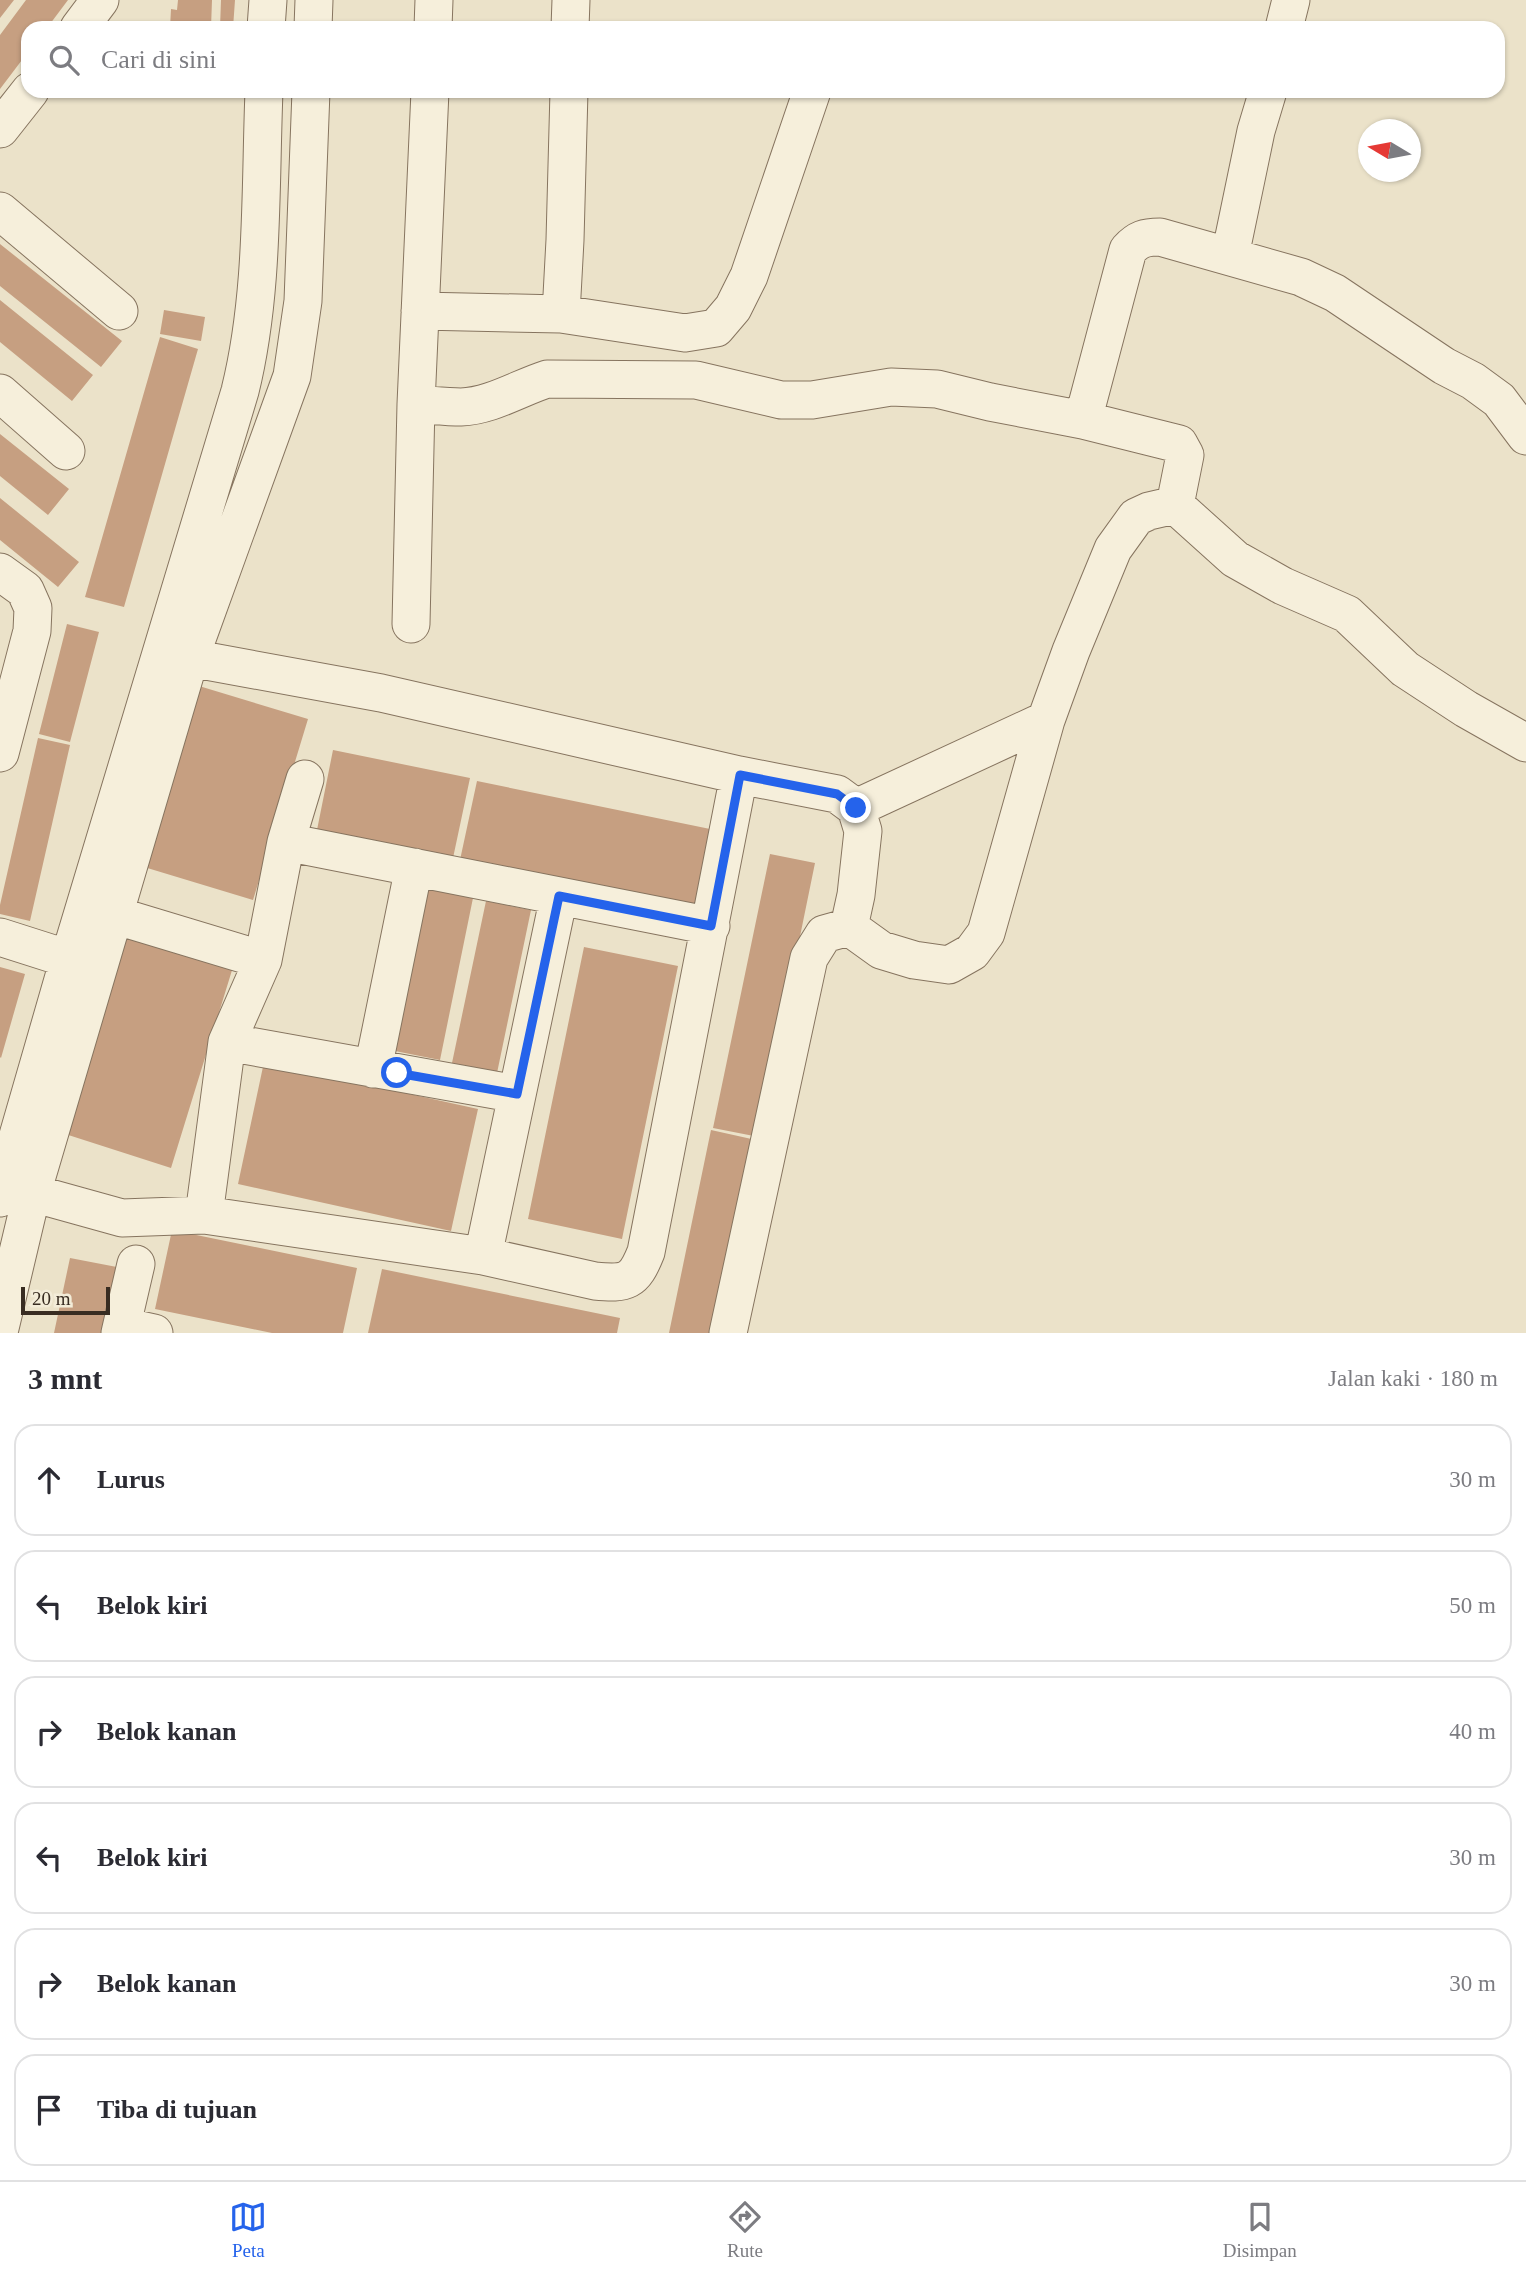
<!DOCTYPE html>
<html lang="id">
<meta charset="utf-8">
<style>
:root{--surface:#fff;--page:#f2f2f3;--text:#2b2b33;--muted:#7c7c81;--line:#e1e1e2;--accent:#2563eb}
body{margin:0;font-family:"Times New Roman",serif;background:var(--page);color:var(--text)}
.compass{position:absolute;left:1358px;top:119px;width:63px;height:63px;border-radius:50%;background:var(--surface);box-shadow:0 2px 5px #0004;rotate:280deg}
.scale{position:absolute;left:21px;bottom:18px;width:89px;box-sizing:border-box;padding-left:7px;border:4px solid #382c21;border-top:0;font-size:19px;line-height:24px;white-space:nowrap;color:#382c21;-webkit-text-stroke:5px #f3ecd8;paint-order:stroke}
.stop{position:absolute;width:21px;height:21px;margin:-16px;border:5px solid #2563eb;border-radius:50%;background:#fff}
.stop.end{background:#2563eb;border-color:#fff;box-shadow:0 2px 7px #0008}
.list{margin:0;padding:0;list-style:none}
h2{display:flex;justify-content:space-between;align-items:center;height:91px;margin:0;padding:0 28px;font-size:30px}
h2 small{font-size:23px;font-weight:400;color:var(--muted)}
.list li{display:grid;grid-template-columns:46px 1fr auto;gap:21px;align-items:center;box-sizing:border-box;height:112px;margin:0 14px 14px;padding:0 14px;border:2px solid var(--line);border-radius:21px}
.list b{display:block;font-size:26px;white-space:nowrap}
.list em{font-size:23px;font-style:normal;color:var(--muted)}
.icon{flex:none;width:38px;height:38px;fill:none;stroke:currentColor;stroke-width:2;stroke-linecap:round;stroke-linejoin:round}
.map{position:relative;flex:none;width:1526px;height:1333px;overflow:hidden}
.search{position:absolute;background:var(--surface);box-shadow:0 2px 5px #0004;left:21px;right:21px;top:21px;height:77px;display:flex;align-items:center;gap:18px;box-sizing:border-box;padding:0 24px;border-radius:21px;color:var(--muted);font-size:26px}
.sheet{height:847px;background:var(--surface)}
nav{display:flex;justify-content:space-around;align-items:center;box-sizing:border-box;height:98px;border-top:2px solid var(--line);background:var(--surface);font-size:19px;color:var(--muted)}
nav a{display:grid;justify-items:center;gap:4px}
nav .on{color:var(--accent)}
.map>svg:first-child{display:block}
</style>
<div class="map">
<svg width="1526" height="1333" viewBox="0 0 1526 1333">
<rect width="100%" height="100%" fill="#ebe2c9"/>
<path fill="#c69f81" d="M0 0H14L0 18Z
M26 0H68L47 28H28V52L0 89V35Z
M178 0H212L211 28H170L171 9 177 10Z
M221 0H235L233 28H220Z
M0 244 122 341 101 367 0 286Z
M0 300 93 375 72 401 0 342Z
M164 310 205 317 201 341 160 334Z
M160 337 198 349 124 607 85 597Z
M0 434 69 489 48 515 0 476Z
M0 498 79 562 58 587 0 540Z
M67 624 99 632 70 742 39 734Z
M199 686 308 719 253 900 144 867Z
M38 738 70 745 30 921 0 914V905Z
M333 750 470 778 453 858 317 830Z
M477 781 715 830 699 909 460 860Z
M770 854 815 863 759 1137 713 1128Z
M428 889 473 898 440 1060 395 1051Z
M486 901 531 910 497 1073 452 1063Z
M121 932 233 967 171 1168 59 1132Z
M584 947 678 966 622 1239 528 1219Z
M0 967 25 974 1 1058 0 1057Z
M264 1062 478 1109 451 1231 238 1184Z
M711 1130 756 1140 716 1333H669Z
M172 1230 357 1268 343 1333H272L155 1309Z
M70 1258 122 1268 108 1333H54Z
M382 1269 620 1318 617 1333H368Z"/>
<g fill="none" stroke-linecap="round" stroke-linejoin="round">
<g stroke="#86745f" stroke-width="39">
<path id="minor" d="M79 28 100 0
M266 28 268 0
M313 28 314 0
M433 28 434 0
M570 28 571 0
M1284 28 1291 0
M0 129 30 91
M0 211 119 311
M1230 256 1256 131 1268 91
M420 311 561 314 565 240 569 91
M561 314 685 333 716 328 733 308 749 276 812 91
M0 393 66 451
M416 404C431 405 447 407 461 407 491 406 519 388 547 379L696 380 781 400H812L891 387 937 389 990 402 1083 420 1179 444 1185 455 1175 505 1235 559 1283 586 1347 614 1405 669 1466 709 1526 743
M1083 420 1128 250C1138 239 1145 237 1160 237L1301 277 1335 293 1444 366 1473 381 1499 400 1526 436
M0 572 25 590 33 608 32 631 0 753
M411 624 416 404 430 91
M163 651 190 658 381 693 739 775 837 794 856 808 1046 720 1071 651 1113 549 1136 517 1149 511 1175 505
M286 842 711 926
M114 915 263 960
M849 927 881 950 914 960 949 965 972 952 986 933 1046 720
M0 937 69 959
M227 1042 517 1094
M373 1069 414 867
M32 1193 122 1218 204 1215 483 1256 595 1281C627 1284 634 1282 646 1252L739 775
M0 1198 69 959 240 391C264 294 260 191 264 91
M204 1215 227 1042 263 960 286 842 305 779
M483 1256 559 896
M122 1326 154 1333
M0 1328 32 1193 190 658 292 376 303 301 311 91
M120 1333 136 1264
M728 1333 809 958 824 934 849 927 856 895 863 831 856 808"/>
</g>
<use href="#minor" stroke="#f6efdb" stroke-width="37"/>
</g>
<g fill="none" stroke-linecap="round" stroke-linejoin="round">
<path stroke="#2563eb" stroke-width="9" d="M397 1073 517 1094 559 896 711 926 740 775 837 794 856 808"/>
</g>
</svg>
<svg class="compass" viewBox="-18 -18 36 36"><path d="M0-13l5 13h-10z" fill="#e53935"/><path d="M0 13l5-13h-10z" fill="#7c7c81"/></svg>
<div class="scale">20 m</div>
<div class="stop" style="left:397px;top:1073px"></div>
<div class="stop end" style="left:856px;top:808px"></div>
<div class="search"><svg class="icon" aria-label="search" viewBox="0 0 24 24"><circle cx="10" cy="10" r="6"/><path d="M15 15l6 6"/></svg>Cari di sini</div>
</div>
<section class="sheet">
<h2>3 mnt<small>Jalan kaki · 180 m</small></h2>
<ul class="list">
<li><svg class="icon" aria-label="ahead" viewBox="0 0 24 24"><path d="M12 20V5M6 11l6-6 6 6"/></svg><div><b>Lurus</b></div><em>30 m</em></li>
<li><svg class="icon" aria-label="left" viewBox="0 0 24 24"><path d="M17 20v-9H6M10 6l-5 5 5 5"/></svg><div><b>Belok kiri</b></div><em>50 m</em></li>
<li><svg class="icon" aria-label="right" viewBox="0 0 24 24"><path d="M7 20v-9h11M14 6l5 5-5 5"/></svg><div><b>Belok kanan</b></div><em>40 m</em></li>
<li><svg class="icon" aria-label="left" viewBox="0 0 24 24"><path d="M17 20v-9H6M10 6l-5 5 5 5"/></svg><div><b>Belok kiri</b></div><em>30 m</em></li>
<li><svg class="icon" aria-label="right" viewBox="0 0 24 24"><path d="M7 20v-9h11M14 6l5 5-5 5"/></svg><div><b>Belok kanan</b></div><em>30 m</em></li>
<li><svg class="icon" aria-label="arrive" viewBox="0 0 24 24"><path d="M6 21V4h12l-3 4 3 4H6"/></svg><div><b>Tiba di tujuan</b></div></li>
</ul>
</section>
<nav>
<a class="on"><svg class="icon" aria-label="map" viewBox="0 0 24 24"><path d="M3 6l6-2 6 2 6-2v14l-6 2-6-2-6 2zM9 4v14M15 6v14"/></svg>Peta</a>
<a><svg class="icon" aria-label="directions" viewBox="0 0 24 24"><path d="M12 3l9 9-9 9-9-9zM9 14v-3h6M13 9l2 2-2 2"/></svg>Rute</a>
<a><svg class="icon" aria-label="saved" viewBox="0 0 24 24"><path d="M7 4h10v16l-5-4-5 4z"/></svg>Disimpan</a>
</nav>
